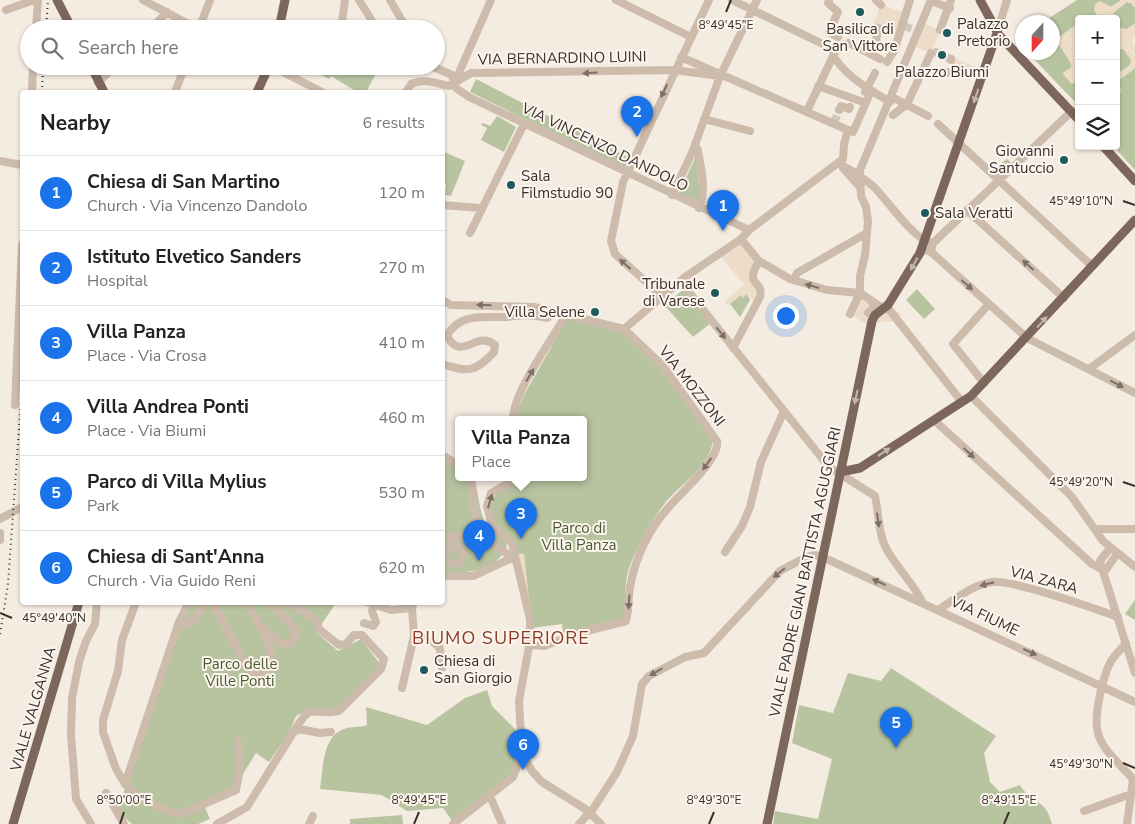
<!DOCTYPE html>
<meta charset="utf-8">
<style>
:root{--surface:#fff;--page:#f2f2f2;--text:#222;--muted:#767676;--line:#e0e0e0;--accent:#1a73e8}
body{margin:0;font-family:"Nunito Sans",sans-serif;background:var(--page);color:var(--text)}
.controls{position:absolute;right:15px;top:15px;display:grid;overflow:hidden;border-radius:5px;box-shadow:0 1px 4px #0004}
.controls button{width:45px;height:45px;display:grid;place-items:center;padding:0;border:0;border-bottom:1px solid var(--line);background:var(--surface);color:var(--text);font:25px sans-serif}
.compass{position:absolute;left:1015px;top:15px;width:45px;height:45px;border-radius:50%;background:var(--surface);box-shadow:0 1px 4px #0004;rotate:201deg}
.you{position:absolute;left:785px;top:315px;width:18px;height:18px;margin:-12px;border:4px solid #fff;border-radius:50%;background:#1a73e8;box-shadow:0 0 0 8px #1a73e833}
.badge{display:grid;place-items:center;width:32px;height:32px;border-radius:50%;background:var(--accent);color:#fff;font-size:16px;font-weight:700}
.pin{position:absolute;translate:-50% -41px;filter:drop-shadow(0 1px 2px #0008)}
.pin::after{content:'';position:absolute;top:26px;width:18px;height:15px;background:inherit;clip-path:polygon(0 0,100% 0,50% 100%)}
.popup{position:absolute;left:455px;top:416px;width:132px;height:65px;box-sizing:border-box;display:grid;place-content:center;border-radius:5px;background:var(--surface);filter:drop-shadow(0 1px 4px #0005);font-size:16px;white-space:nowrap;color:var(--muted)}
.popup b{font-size:19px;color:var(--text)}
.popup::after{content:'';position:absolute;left:50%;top:100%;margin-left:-10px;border:10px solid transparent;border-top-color:var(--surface)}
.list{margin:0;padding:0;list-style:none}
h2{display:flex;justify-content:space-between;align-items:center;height:65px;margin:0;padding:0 20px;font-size:21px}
h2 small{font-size:16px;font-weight:400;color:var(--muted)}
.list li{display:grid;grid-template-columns:32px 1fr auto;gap:15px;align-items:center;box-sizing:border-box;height:75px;padding:0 20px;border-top:1px solid var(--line)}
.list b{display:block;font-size:19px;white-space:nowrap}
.list p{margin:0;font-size:16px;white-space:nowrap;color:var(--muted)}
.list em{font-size:16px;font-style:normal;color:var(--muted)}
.icon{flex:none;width:28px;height:28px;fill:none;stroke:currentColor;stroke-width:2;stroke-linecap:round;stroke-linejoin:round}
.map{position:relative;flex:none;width:1135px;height:824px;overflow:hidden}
.search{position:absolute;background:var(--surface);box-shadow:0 1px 4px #0004;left:20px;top:20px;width:425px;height:55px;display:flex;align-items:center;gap:12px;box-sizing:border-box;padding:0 18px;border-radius:28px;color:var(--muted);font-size:19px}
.panel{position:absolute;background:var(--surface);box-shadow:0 1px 4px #0004;left:20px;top:90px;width:425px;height:515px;border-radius:5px}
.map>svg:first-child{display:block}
</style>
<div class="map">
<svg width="1135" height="824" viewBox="0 0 1135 824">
<rect width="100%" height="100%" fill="#f4ebe1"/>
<path fill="#b8c4a0" d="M1077 0H1121L1111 7 1104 3H1096L1094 9 1098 17 1079 19V31L1074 26 1056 40 1068 56 1072 67 1063 73 1072 84 1079 80V106L1028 53 1052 52V22H1043Z
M1127 2 1131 3 1135 8V23L1127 29H1121L1113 17 1114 12Z
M1118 48H1123L1132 60 1130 65 1118 75Z
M322 66H373L379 68 366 92H357L331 76 329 79 321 75Z
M1135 68V170L1113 146H1116V96L1121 92 1118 81Z
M476 79 630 158 625 168 470 92Z
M497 116 516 127 504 152 481 140 487 128 481 125 483 123 490 126Z
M442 151 465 161 451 196 445 195 446 184 443 181Z
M696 156 700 195 697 201 679 193Z
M1007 159 1013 164 1000 177 992 170Z
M917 289 935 309 924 319 906 300Z
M683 290 711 323 693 337 664 305Z
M747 294 750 300 740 317 730 304 741 295Z
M567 319C582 322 613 326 626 334 655 355 692 411 713 441 708 470 679 484 662 507 651 522 633 554 628 572 624 587 625 603 625 618L598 624 563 636 562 624 532 628 524 555 514 553 511 538C508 533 503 532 499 528 484 515 491 500 501 486L517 485 524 478H584V420H514L524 395Z
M442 453 458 462V478H473C480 493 478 514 488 527 494 535 504 536 507 546 496 572 466 573 443 573Z
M1135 600V620L1125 614Z
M193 603H336L316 632 338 651 361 639 381 665 339 709H310L296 716 289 733 269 762 256 753 232 792 202 801 210 819 198 824H132L117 811 183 621Z
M891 668 996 736 984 753 990 782 1000 792 1020 785C1031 804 1046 798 1052 824H773L775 811 818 819 832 759 792 743 799 705 833 713 848 673 881 681Z
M487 690 492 706 517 731 513 751 516 761 510 778 453 822 443 808 407 811 382 795 320 789C323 771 322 736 344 729 352 726 360 728 367 725L366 707 427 725 465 698Z
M402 815 403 824H350V819Z"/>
<path fill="#ecdcc8" d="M1121 0H1135V8L1131 3 1127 2 1114 12V19H1095L1098 17 1094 9 1096 3 1100 1 1111 7Z
M881 5 903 12 900 37 873 25Z
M1116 22 1121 28 1127 29 1135 23V35L1132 42 1135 47V53L1127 46 1135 56V68L1119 80 1121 92 1116 96V74L1130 66 1131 60 1123 49H1116Z
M922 23 940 30 931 53 913 46Z
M1074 26 1079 31V41L1075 45 1079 50V56L1074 59 1079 60V80L1072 84 1063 74 1072 67 1070 62 1056 40Z
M838 37 849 43 836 60 831 48Z
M952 57 980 69 978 75 950 63Z
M739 244H742L756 260 750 275 758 290 755 303 747 294 743 298 741 295 728 305 725 301 744 285 721 256Z
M863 289 881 303 883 300 902 315 895 321 877 322 876 327 869 326 849 313 854 300 853 296Z
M514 553 524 554 531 619 518 586 513 562Z"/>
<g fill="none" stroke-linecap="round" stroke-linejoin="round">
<path stroke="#cfc6bd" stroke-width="8" stroke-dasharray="8 4" stroke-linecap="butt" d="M904 26 917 31
M933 51 951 59
M834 123 839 110"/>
<path stroke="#cdbbac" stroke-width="8" d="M143 0 198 29
M359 0 377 29
M390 0 407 29
M616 0 691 37
M732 0 831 48 834 54 807 111
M829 0 828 3 838 12 829 32 838 37
M876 0 881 5
M931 1 950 8
M6 10 34 0
M36 29 38 0
M151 29 167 12
M199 29 210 0
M341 29 345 0
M940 30 951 0
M997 33 1007 0
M849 43 880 59
M872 55 879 28
M681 57 848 130
M951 59V60
M836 60C850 79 870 90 890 102
M887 62 894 51 910 0
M271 66 322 92
M431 66 452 75 456 88 469 97 749 230
M947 73V72
M98 83 115 66
M454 84 491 0
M818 86 866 103
M32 92 33 66
M175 92 185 66
M406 92 411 84C425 78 435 83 449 86L471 73 674 70 720 76
M865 92 875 73
M892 97 928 116
M839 110 841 106 849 109 850 107
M893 115 907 104 931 53
M704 119 750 131
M938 124 1092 266
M695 145 698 150C701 170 707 189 699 208
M0 161 22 165
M838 163C851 170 863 177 874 187 887 200 913 238 929 242
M843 168 860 187
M672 195 692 153 720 76 757 0
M442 205 481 208
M967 210 1064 298
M470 233 524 124
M741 239 759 261 790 279 827 290 860 293 884 309
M922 249 931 252 1027 338 1135 393
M931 252 933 243 1072 111
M794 280 797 273 867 233
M680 281 829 467 875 496C879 514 878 534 887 550 898 569 913 583 923 603
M662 296 615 254 611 241 623 182 709 0
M442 300 451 305 534 307 624 329 663 366 717 441C720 459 680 494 668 508 649 529 635 558 630 587 628 599 629 610 626 621L579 633 544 646 530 645
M887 307 962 402
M868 313 876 305 872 302
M850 314 860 293V276L865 255 868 221 866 207 861 196 860 170 931 0
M624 329 685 277 741 239 749 230 843 159 844 144 848 130 853 132 871 91
M733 348 760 297C764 278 743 288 759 261
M442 364C468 372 475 373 494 352L495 345C476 329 462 363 447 336 459 312 485 318 507 317 524 315 529 314 547 318L555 312
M1089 369 1135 335
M984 383 953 344 989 304
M971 396 1072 497 1103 541 1135 567
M15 405 22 245
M513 420C512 394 552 339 566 315
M934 420 1092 564 1105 571
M442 455 458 465
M470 478C475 491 473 502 475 516 476 533 500 551 514 557
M518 478 491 493 487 506 492 525 512 543 530 619V641L519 701 522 754 532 771 542 782 587 810 601 824
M0 519 22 507
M1096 529H1135
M0 533V540
M442 536C457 542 466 534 477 525
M445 555a9 9 0 1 1 18 0a9 9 0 1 1-18 0Z
M1110 548 1100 561 1101 565 1135 673
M725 552 742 526 750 507 761 462 784 411
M1105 571 1117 554
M442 576H473L514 557
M136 602 122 640 118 671 103 720V732L116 769 125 784 139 796 160 808 181 814 236 790 240 769 238 741
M212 602C222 616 244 669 255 674 258 675 260 675 263 675L272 666C272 643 257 622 247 602
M282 602 295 605 317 621 319 629 339 645 346 644 354 635H362L384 659 381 669 339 711C309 717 313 699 293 733
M367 602 391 610 412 608
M414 602 412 608 414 636 431 640 440 648 442 668
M938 610C955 599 972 585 992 582 1011 579 1096 609 1118 617
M179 622 185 624 196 619 204 602
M364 623 373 626 376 622 372 611 374 606
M261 626 279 643 289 644 296 636C295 623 277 611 268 602
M1126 643C1121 649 1115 655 1111 661 1103 676 1093 717 1098 733 1102 750 1122 766 1133 779L1127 824
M402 688 414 636
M125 784 179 622 189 602
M106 793 124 824
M490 796 502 824
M1084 811 1131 794
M91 824 76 799 71 734 72 698 79 662 86 641 95 624 97 602
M217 824 247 807 293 733 299 729 320 733 331 732
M309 824 313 816
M453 824 513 777 522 754
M579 824 593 809 617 772 633 736 642 684 649 676 685 657 704 653 780 571 806 557 816 555 829 560 1135 702"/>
<path stroke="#7d675c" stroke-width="9" d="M57 0 72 29
M980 0 999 35 1079 120
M279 29 285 0
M91 66 104 92
M257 92 269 66
M1103 146 1135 181
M840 472 860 468 971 396 1135 220
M13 824 79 602
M767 824 872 321 875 315 888 305 920 253 997 33"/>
<path stroke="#3b302b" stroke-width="2" stroke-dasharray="1 4" stroke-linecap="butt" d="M46 29 48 0
M42 92 43 66
M0 634 8 584 22 387"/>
</g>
<defs><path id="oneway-solid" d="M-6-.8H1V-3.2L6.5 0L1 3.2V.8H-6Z" transform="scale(1.25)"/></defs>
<g fill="#7d6f65">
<use href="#oneway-solid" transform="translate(590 73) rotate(177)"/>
<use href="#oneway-solid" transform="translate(664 91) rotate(115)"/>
<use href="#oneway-solid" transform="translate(625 264) rotate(-139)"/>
<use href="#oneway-solid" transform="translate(1028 265) rotate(-138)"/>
<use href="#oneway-solid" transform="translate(967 285) rotate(42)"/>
<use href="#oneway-solid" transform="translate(812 286) rotate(-164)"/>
<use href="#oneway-solid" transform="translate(484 305) rotate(-179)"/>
<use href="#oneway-solid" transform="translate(721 333) rotate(51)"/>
<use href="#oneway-solid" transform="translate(530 375) rotate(-59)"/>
<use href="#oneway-solid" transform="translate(1117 384) rotate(27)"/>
<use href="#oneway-solid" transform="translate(969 453) rotate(43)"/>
<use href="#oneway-solid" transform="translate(707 464) rotate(125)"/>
<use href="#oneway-solid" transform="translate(490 501) rotate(-74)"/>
<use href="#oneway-solid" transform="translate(878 520) rotate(82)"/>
<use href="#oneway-solid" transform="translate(779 573) rotate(141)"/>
<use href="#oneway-solid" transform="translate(879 582) rotate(-156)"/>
<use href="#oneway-solid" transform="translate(987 584) rotate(166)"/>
<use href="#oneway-solid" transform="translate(629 602) rotate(94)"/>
<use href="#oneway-solid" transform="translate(1030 652) rotate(25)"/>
<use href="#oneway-solid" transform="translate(656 672) rotate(150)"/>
</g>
<g fill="#c2b5ac">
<use href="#oneway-solid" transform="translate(976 96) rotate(109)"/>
<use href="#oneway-solid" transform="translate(914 264) rotate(119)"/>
<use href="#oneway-solid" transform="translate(1042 322) rotate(-48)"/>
<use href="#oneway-solid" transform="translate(856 397) rotate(102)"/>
<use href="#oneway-solid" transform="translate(884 452) rotate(-34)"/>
</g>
<path fill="none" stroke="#3b302b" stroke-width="2" d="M726 12 731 0M1123 201 1135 205M1123 482 1135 486M0 613 12 618M1123 763 1135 768M120 824 124 812M414 824 419 812M709 824 714 812M1004 824 1009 812"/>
<g fill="#1f5a5e" stroke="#fbf5ee" stroke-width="2">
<circle cx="860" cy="12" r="5"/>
<circle cx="947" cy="33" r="5"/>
<circle cx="942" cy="55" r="5"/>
<circle cx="1064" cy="160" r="5"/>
<circle cx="511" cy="185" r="5"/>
<circle cx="925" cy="213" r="5"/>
<circle cx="715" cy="293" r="5"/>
<circle cx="595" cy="312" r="5"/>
<circle cx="424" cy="670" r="5"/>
</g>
<g text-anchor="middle" stroke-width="4" stroke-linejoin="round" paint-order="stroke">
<g font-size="15" fill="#3b302b" stroke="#fbf5ee" text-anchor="start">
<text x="957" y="29">Palazzo<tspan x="957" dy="17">Pretorio</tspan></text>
<text x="860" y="34" text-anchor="middle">Basilica di<tspan x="860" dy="17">San Vittore</tspan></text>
<text x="942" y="77" text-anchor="middle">Palazzo Biumi</text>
<text x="1054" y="156" text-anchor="end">Giovanni<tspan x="1054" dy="17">Santuccio</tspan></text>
<text x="521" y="181">Sala<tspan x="521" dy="17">Filmstudio 90</tspan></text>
<text x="935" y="218">Sala Veratti</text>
<text x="705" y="289" text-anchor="end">Tribunale<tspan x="705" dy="17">di Varese</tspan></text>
<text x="585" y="317" text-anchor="end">Villa Selene</text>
<text x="434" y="666">Chiesa di<tspan x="434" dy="17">San Giorgio</tspan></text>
</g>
<g font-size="15" fill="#3b302b" stroke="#fbf5ee">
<text transform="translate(562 58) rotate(-1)" y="5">VIA BERNARDINO LUINI</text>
<text transform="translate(605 147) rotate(26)" y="5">VIA VINCENZO DANDOLO</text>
<text transform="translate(692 386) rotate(52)" y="5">VIA MOZZONI</text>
<text transform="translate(805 572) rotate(-78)" y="5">VIALE PADRE GIAN BATTISTA AGUGGIARI</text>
<text transform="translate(1044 580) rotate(15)" y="5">VIA ZARA</text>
<text transform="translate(985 616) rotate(25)" y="5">VIA FIUME</text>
<text transform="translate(33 709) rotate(-74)" y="5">VIALE VALGANNA</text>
</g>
<g font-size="15" fill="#4a5a2e" stroke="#fbf5ee">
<text x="579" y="533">Parco di<tspan x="579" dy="17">Villa Panza</tspan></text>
<text x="240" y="669">Parco delle<tspan x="240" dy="17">Ville Ponti</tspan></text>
</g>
<g font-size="18" letter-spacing="1" fill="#8c3b22" stroke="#fbf5ee">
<text x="501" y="644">BIUMO SUPERIORE</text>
</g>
</g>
<g font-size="12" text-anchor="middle" fill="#3b302b" stroke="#fbf5ee" stroke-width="4" stroke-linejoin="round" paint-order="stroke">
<text x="726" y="29">8°49'45"E</text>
<text x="1081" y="205">45°49'10"N</text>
<text x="1081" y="486">45°49'20"N</text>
<text x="54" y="622">45°49'40"N</text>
<text x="1081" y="768">45°49'30"N</text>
<text x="124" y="804">8°50'00"E</text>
<text x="419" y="804">8°49'45"E</text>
<text x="714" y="804">8°49'30"E</text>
<text x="1009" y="804">8°49'15"E</text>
</g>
</svg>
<div class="controls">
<button>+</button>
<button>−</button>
<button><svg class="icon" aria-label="layers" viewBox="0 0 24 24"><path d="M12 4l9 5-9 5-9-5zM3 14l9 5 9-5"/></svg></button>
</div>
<svg class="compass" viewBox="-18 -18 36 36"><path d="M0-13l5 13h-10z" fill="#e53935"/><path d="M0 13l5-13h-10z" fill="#767676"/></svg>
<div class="you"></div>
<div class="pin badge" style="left:723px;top:231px">1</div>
<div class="pin badge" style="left:637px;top:137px">2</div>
<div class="pin badge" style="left:521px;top:539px">3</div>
<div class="popup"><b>Villa Panza</b>Place</div>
<div class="pin badge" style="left:479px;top:561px">4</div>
<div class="pin badge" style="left:896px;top:748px">5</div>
<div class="pin badge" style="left:523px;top:770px">6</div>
<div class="search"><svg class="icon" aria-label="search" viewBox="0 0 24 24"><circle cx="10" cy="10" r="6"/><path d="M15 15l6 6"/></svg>Search here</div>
<section class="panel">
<h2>Nearby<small>6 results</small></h2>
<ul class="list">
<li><span class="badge">1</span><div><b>Chiesa di San Martino</b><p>Church · Via Vincenzo Dandolo</p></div><em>120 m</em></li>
<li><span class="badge">2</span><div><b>Istituto Elvetico Sanders</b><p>Hospital</p></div><em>270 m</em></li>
<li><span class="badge">3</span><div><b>Villa Panza</b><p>Place · Via Crosa</p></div><em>410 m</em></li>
<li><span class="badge">4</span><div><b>Villa Andrea Ponti</b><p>Place · Via Biumi</p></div><em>460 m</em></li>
<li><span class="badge">5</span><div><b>Parco di Villa Mylius</b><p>Park</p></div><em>530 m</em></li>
<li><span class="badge">6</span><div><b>Chiesa di Sant'Anna</b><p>Church · Via Guido Reni</p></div><em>620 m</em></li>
</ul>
</section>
</div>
